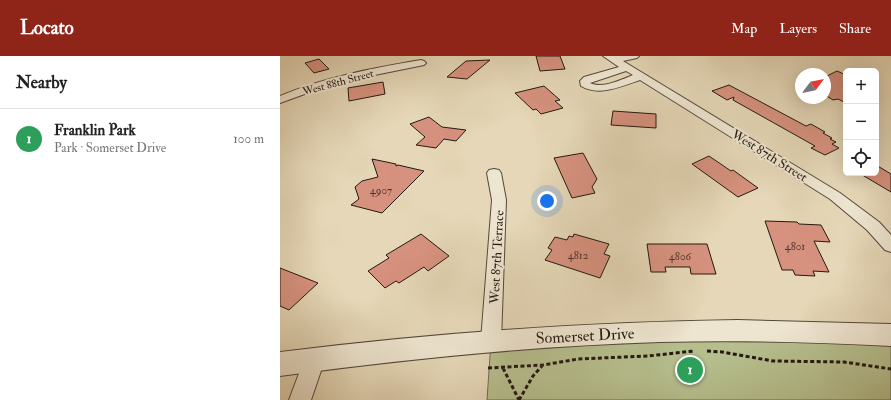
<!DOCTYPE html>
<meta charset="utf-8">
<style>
:root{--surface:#fff;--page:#f2f2f2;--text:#222;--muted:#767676;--line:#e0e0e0;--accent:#8f2418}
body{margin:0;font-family:"IM FELL Double Pica",serif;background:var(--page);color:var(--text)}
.controls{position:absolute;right:12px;top:12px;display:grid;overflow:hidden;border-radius:6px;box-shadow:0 4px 16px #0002}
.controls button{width:36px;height:36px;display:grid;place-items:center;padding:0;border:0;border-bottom:1px solid var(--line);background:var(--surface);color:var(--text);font:20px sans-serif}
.compass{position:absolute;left:515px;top:12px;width:36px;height:36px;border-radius:50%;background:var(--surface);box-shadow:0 4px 16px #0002;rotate:58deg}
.you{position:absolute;left:267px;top:145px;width:14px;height:14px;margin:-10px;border:3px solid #fff;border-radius:50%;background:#1a73e8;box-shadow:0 0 0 6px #1a73e833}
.badge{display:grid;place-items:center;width:26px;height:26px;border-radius:50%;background:var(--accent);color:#fff;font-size:13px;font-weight:700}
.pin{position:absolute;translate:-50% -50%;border:2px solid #fff;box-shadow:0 1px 4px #0006}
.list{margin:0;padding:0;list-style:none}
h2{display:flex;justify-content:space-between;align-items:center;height:52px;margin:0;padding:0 16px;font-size:17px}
h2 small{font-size:13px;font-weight:400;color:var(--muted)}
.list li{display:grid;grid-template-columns:26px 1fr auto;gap:12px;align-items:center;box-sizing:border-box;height:60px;padding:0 16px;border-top:1px solid var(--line)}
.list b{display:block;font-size:15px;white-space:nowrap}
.list p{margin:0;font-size:13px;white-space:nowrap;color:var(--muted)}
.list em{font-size:13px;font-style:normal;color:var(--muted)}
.icon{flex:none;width:22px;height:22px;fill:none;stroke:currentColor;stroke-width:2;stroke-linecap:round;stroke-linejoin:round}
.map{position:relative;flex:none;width:611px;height:344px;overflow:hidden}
header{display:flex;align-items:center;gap:24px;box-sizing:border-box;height:56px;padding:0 20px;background:var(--accent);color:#fff}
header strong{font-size:19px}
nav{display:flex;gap:22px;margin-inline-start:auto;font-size:14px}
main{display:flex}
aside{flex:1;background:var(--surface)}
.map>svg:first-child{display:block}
</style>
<header>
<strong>Locato</strong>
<nav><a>Map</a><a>Layers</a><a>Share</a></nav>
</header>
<main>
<aside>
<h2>Nearby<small></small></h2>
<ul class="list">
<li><span class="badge" style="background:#2e9e5b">1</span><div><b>Franklin Park</b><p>Park · Somerset Drive</p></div><em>100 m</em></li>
</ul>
</aside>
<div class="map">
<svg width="611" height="344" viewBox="0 0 611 344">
<rect width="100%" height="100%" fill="#e5d7b7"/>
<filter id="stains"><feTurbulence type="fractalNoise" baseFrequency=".005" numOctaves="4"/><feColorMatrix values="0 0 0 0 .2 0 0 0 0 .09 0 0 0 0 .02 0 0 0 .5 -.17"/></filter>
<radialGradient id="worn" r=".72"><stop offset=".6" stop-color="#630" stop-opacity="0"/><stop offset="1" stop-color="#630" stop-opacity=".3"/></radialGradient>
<path fill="#b6be8d" stroke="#6d6c4f" d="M611 279V344H207L211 285Z"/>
<path fill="#d7927f" stroke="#241911" d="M256 0H280L285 13 260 15Z
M39 3 49 13 34 17 25 7Z
M210 4 187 23 167 21 186 5Z
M557 15 566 19V47L558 43 553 44 545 39V21Z
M103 26 105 38 69 45 68 32Z
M449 29 526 70 531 68 545 76 543 77 552 82 550 83 556 86 552 88 559 92 545 99 531 92 535 90 453 44 454 41 447 44 432 35Z
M264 30 280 44 275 45 283 52 261 58 256 53 253 54 235 37Z
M333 55 376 58V72L331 69Z
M149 61 162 71 186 74 176 85 164 83 156 92 136 89 145 81 130 68Z
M303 97 317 123 312 131 315 137 292 142 274 102Z
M429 100 451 115 453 114 478 132 458 141 412 108Z
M92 103 116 108V110L118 109 144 115 102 157 71 149 79 143 75 131 82 125 98 121Z
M596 109 611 118V136L579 117H596Z
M485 165 517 166 519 168 541 169 550 186 534 185 549 216 533 215 535 220 515 219 513 214H502Z
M141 178 169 200 148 215 144 211 119 227 116 225 105 232 88 215 109 202 106 199Z
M294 178 329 188 324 198 330 200 320 222 265 204 272 194 268 192 275 181 287 184 289 180 293 181Z
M367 188H427L436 218H411L410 211H385L386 216H371Z
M0 212 38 227 9 254 0 250Z"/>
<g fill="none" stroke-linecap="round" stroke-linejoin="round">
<g stroke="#54483a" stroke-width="2">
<path id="minor" d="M323 0H359L357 2 343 5 560 137 599 166 611 179V196L605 194 587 174 550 143 360 24C342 30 319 41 301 30L300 25 304 21 339 11ZM346 15 353 19C341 24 322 33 310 27Z
M141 4 144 5 146 7 144 9 55 27 0 47V40C45 21 93 12 141 4Z
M214 113 219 114 221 117 226 144 221 285 218 291 211 294 204 291 201 285 212 144 207 117 209 114Z
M34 293 41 296 45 303 31 344H9L27 296Z"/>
</g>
<g stroke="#54483a" stroke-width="2">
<path id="tertiary" d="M458 264 611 268V290C534 286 457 284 380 286 253 290 126 303 0 320V296C154 277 303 266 458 264Z"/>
</g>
<path stroke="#241911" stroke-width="3" stroke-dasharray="4 2.5" stroke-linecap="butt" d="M427 295 442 296 493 305 564 306 611 313
M208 312 263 309 298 303 368 300 414 295
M223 312 239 344
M239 344 253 320 262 310"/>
<use href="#minor" fill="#eee5d0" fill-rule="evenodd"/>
<use href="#tertiary" fill="#eee5d0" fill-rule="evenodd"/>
</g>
<g text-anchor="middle" stroke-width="4" stroke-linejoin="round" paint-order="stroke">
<g font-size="11" fill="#241911" stroke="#eee5d0">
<text transform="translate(58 26) rotate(-15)" y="4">West 88th Street</text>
</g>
<g font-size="11" fill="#51372c">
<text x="101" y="138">4907</text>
<text x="515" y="194">4801</text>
<text x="298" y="203">4812</text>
<text x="400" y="204">4806</text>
</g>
<g font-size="13" fill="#241911" stroke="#eee5d0">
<text transform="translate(490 99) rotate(32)" y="5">West 87th Street</text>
<text transform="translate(216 201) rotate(-87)" y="5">West 87th Terrace</text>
</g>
<g font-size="16" fill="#241911" stroke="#eee5d0">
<text transform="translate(305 279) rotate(-3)" y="6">Somerset Drive</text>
</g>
</g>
<rect width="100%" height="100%" filter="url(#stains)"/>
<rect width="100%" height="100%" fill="url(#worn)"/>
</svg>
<div class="controls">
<button>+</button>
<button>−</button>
<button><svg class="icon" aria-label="locate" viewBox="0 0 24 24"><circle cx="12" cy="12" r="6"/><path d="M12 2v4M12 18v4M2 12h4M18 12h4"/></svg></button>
</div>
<svg class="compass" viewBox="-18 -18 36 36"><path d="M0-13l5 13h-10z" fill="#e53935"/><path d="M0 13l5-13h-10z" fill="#767676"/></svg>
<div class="you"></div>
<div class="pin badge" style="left:410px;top:314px;background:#2e9e5b">1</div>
</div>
</main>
